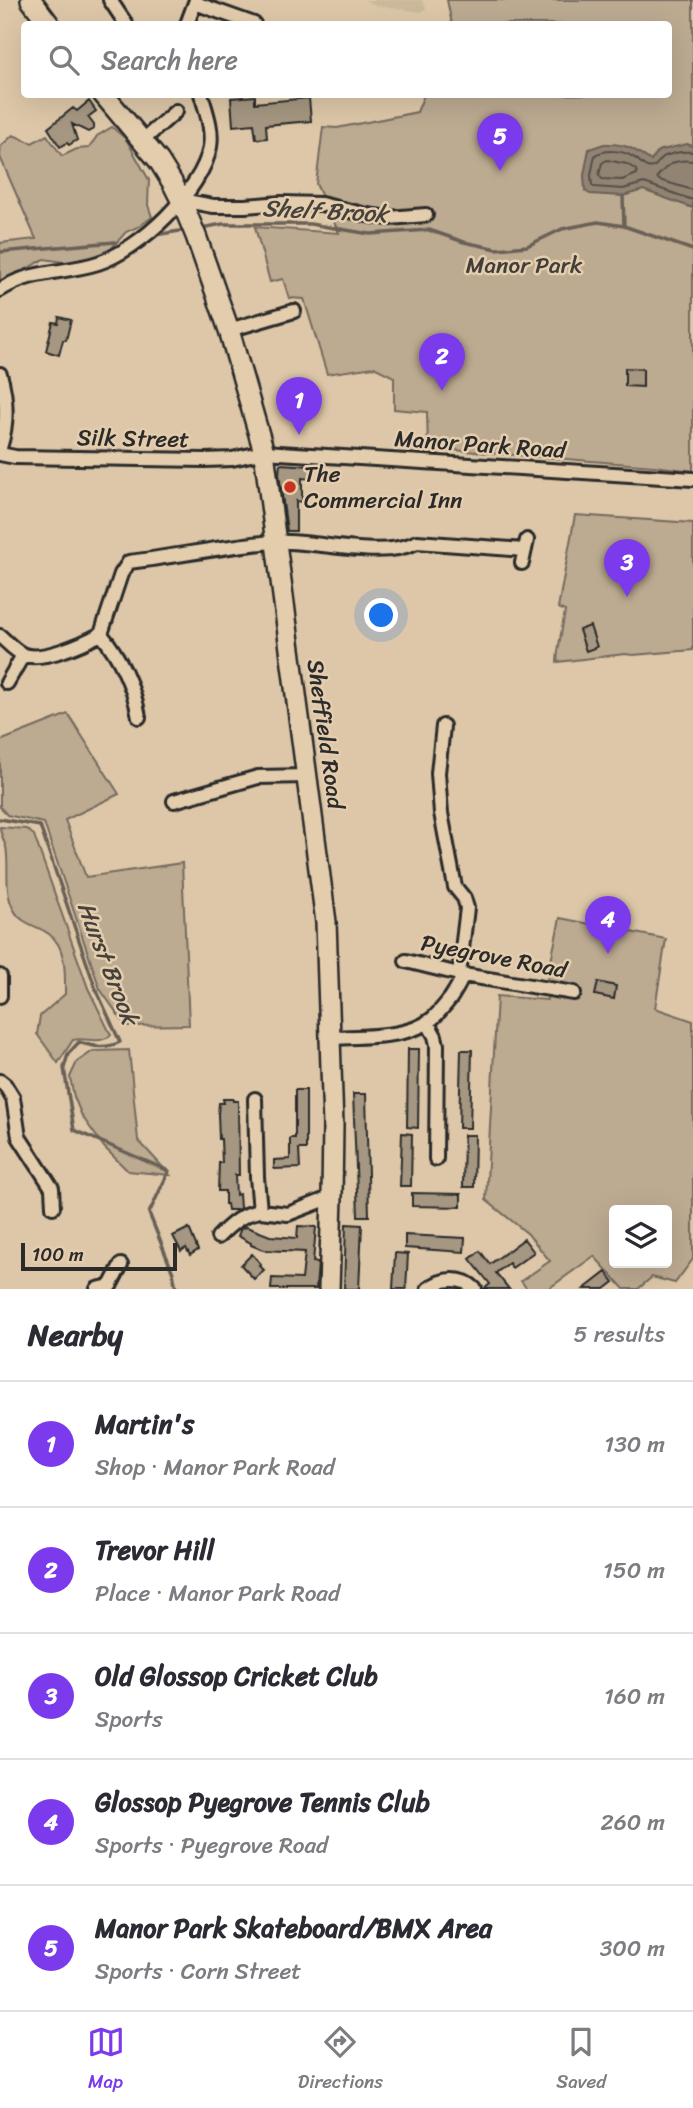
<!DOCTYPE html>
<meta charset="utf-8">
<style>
:root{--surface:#fff;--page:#f7f7f7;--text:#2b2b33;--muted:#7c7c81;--line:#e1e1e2;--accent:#7c3aed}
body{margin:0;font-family:Sriracha,sans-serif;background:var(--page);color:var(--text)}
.controls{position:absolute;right:21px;bottom:21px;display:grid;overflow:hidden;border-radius:7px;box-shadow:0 7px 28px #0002}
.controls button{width:63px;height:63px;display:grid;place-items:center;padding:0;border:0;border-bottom:2px solid var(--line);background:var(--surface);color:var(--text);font:35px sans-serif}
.scale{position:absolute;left:21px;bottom:18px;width:156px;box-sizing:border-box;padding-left:7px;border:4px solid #2b2b2b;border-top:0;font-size:19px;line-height:24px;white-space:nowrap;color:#2b2b2b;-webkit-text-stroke:5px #e4cdad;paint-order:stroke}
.you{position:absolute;left:382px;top:616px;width:24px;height:24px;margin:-18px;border:5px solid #fff;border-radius:50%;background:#1a73e8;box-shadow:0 0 0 10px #1a73e833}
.badge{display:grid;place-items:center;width:46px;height:46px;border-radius:50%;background:var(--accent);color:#fff;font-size:23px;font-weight:700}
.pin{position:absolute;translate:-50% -58px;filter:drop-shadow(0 2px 4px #0008)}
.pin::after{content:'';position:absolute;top:37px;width:24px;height:21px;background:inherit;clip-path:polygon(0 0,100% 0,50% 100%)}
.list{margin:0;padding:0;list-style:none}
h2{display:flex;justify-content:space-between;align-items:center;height:91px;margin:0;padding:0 28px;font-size:30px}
h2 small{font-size:23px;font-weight:400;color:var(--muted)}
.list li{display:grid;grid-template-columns:46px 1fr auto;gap:21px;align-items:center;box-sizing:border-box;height:126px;padding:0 28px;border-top:2px solid var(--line)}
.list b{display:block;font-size:26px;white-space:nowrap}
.list p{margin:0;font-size:23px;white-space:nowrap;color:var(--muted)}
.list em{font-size:23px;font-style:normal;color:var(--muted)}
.icon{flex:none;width:38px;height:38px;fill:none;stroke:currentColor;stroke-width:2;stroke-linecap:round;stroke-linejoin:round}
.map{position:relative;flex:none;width:693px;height:1289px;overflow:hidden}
.search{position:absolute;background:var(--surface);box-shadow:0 7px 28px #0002;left:21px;right:21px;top:21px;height:77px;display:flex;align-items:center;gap:18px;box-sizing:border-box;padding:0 24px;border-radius:7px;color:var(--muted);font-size:26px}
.sheet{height:721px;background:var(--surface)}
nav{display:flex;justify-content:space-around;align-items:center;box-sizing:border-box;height:98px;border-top:2px solid var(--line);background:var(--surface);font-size:19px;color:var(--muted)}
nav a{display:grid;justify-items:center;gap:4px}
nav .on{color:var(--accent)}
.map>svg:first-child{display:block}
</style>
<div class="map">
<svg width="693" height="1289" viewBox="0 0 693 1289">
<rect width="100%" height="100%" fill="#ddc7a8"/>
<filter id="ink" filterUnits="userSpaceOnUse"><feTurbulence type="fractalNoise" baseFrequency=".0143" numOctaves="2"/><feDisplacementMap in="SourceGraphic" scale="14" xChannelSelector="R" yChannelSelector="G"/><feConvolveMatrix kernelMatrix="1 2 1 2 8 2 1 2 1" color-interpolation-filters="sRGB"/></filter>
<g filter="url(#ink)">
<path fill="#ccb99c" d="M364 0H422L426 8 422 12 378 6Z"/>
<path fill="#bcaa91" stroke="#746a5e" stroke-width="2" fill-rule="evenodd" d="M447 0H693V471L654 466 428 448 427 412 394 409V377L374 367 327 374 304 299 289 298 283 279 270 282 255 227 339 233 316 184 323 127 337 128 417 112 424 95 668 94V24H452Z
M112 127 126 139 149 180 148 205 152 217 140 226 126 232 109 251 86 262H64L44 259 0 284V243L36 239 0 157 1 146 13 135 32 143 47 135 62 156 77 149 89 148 97 136Z
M575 515 693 523V650L633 655 625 654 557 662 558 651 565 611 558 608Z
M68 714 119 794 65 820 86 877 182 863 189 1025 126 1026 100 989 44 823 7 815 0 807V741Z
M0 827 26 829 34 835 88 988 111 1035C100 1045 86 1037 73 1040L58 1063 37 1034 40 1016 65 994C65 975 67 947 49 934 37 925 22 925 14 910 3 891 10 868 6 847 4 840 0 834 0 827Z
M560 918 666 939 655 1008 693 1021V1259L675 1283 652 1277 638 1289H624L594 1256 548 1289H527L521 1281 550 1261 528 1234 486 1200 497 996 547 1000V980ZM614 1210H667V1263H614Z
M129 1050 138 1140 170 1175 128 1171 104 1147 82 1116 74 1097 70 1077 77 1062 93 1051Z"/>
<path fill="#928473" stroke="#696056" stroke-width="2" d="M604 144C626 143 634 149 651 161L658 151 687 144 693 146V208L643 190 623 196 590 194 585 191 584 175 589 149Z"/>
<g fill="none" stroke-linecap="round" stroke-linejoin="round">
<path stroke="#544f48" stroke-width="2" d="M693 152C685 151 673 153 665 156 658 159 657 170 647 167 642 165 638 159 633 157 622 150 606 149 595 155L591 175 592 185 594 187 623 189 644 183 693 200
M607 160 627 164 636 170 637 174 622 180 602 179 599 175 602 163Z
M693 161C675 159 668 164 657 177L659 180 693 190"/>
<path stroke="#696056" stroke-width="3.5" d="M623 196 624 225
M201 228 223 224H310L370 234 429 230 464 242 497 249 527 246 562 229 598 222 624 226 693 250
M155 235 186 230
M0 252 115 242
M0 819 40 826 95 987 120 1042C106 1049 94 1047 79 1042L68 1054 64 1068 74 1130 169 1171 149 1213 173 1273 176 1289"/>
</g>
<path fill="#a59781" stroke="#2b2b2b" stroke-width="2" d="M255 96V103L309 98 311 121 266 125 267 138 256 139 254 124 233 126 231 98Z
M89 101 96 111 88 117 94 125V129L88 132 72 124 77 140 69 145 67 143 60 147 48 128 73 108 77 111Z
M59 317 71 320 66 340H63L59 355 46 351 53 322 58 323Z
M625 368 643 369V387L625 386Z
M280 464 312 466 311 479 302 478V502L296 501V531H287L279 474Z
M590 626 597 647 586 651 579 630Z
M598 982 616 986 614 999 595 995Z
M408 1049H419L418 1128 407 1127Z
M461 1050H472L470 1128H459Z
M295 1090H306V1149H299L300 1168 274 1169V1160L290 1159V1138H295Z
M353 1094H366L369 1216H358Z
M223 1099H233V1101H238L239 1175H235L236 1195 239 1194 240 1208 237 1210H228L227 1204H225V1191H218L219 1163H222L221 1139H219L218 1114 219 1103H224Z
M402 1133 412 1134 411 1186H400Z
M464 1135H475L474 1187H463Z
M412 1193 461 1194V1207L412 1206Z
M346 1224 362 1225 359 1289H344Z
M298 1226 316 1227 313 1262 318 1263 316 1289H271L272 1278 302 1279 305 1252 263 1250 251 1245V1243L238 1236 241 1228 247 1227 270 1236 297 1238Z
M189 1228 198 1250 190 1255 186 1248 181 1251 173 1236Z
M405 1235 465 1238 464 1252 405 1248Z
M524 1239 534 1252 512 1268 509 1263 496 1273 509 1289H484L490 1284 470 1259 480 1251 490 1264Z
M395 1253 408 1254 406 1289H393Z
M252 1254 261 1264 259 1265 264 1270 254 1279 241 1265Z
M606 1272 614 1282 605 1289H584Z"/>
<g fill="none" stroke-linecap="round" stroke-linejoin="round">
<g stroke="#2b2b2b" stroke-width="18">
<path id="minor" d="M110 0 126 24
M195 3 254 24
M187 24 196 0
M142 141 176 111
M181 200 213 206H245L281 203 321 204 367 215 389 218 426 215
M0 290C33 269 63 274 98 263 139 250 202 191 210 147 213 129 206 111 201 94
M229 330 294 311
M0 374C7 398 8 423 0 448
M0 454 15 457 205 460 232 459 264 452 693 479
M522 563 527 540
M101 634C120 657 134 687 139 717
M0 636C7 642 14 650 22 654 41 663 84 643 101 634L121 574 129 562C177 556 225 546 273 542 316 539 379 561 417 542L525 550
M7 683 23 655
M443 726 438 773 441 813 455 887 464 898 467 908 459 974
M174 801 258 777 307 776
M406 961 463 975 574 993
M0 976V996
M427 1022 435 1036 437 1045 436 1159
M331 1038C360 1036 408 1039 432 1019 438 1014 444 1006 450 999 455 991 460 984 463 975
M0 1081 5 1085 13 1098 19 1137 52 1188 53 1207
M255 1099 257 1177 260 1211 288 1214 332 1197
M218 1237C230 1225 243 1213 260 1211
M97 1289 110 1286 121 1265
M428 1289C442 1278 462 1276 475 1289"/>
</g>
<g stroke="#2b2b2b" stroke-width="24">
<path id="primary" d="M31 0 49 24
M103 94 159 161 172 182 181 200 196 236 229 330 264 452 326 922 333 1125 332 1197 329 1289"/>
</g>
<use href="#minor" stroke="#e4cdad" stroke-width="12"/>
<use href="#primary" stroke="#e4cdad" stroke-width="19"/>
</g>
</g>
<circle fill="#c8321e" stroke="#e4cdad" stroke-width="2.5" cx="290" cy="487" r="7"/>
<g text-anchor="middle" stroke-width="5" stroke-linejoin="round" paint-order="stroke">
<g font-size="23" fill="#413e3a" stroke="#e4cdad">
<text x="524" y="273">Manor Park</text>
</g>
<g font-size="23" fill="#2b2b2b" stroke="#e4cdad">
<text transform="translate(133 438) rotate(1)" y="8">Silk Street</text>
<text transform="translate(480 444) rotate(4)" y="8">Manor Park Road</text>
<text transform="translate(326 734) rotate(82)" y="8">Sheffield Road</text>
<text transform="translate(494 956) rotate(11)" y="8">Pyegrove Road</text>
</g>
<g font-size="23" fill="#2b2b2b" stroke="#e4cdad" text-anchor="start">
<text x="304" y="482">The<tspan x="304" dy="26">Commercial Inn</tspan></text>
</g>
<g font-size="24" font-style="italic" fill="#45413d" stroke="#e4cdad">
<text transform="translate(325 211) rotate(3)" y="8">Shelf Brook</text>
<text transform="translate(108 963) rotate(69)" y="8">Hurst Brook</text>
</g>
</g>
</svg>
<div class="controls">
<button><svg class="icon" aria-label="layers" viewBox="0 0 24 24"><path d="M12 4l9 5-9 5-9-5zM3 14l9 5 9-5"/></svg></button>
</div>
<div class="scale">100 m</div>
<div class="you"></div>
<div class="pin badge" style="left:299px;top:435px">1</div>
<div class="pin badge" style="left:442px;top:391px">2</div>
<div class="pin badge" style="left:627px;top:597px">3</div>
<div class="pin badge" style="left:608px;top:954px">4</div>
<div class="pin badge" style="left:500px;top:171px">5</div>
<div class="search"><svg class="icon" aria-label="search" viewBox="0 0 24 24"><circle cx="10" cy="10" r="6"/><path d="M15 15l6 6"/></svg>Search here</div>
</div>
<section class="sheet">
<h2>Nearby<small>5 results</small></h2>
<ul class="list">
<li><span class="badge">1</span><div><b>Martin's</b><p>Shop · Manor Park Road</p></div><em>130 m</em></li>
<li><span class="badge">2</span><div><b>Trevor Hill</b><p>Place · Manor Park Road</p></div><em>150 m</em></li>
<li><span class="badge">3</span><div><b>Old Glossop Cricket Club</b><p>Sports</p></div><em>160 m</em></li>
<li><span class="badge">4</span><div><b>Glossop Pyegrove Tennis Club</b><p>Sports · Pyegrove Road</p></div><em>260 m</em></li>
<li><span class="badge">5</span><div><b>Manor Park Skateboard/BMX Area</b><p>Sports · Corn Street</p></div><em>300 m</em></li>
</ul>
</section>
<nav>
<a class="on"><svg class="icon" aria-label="map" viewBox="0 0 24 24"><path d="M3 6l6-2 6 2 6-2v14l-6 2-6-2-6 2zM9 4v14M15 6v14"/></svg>Map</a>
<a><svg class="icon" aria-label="directions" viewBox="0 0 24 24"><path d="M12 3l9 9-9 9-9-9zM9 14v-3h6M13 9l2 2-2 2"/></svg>Directions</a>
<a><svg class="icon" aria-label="saved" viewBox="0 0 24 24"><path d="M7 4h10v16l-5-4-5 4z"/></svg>Saved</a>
</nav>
